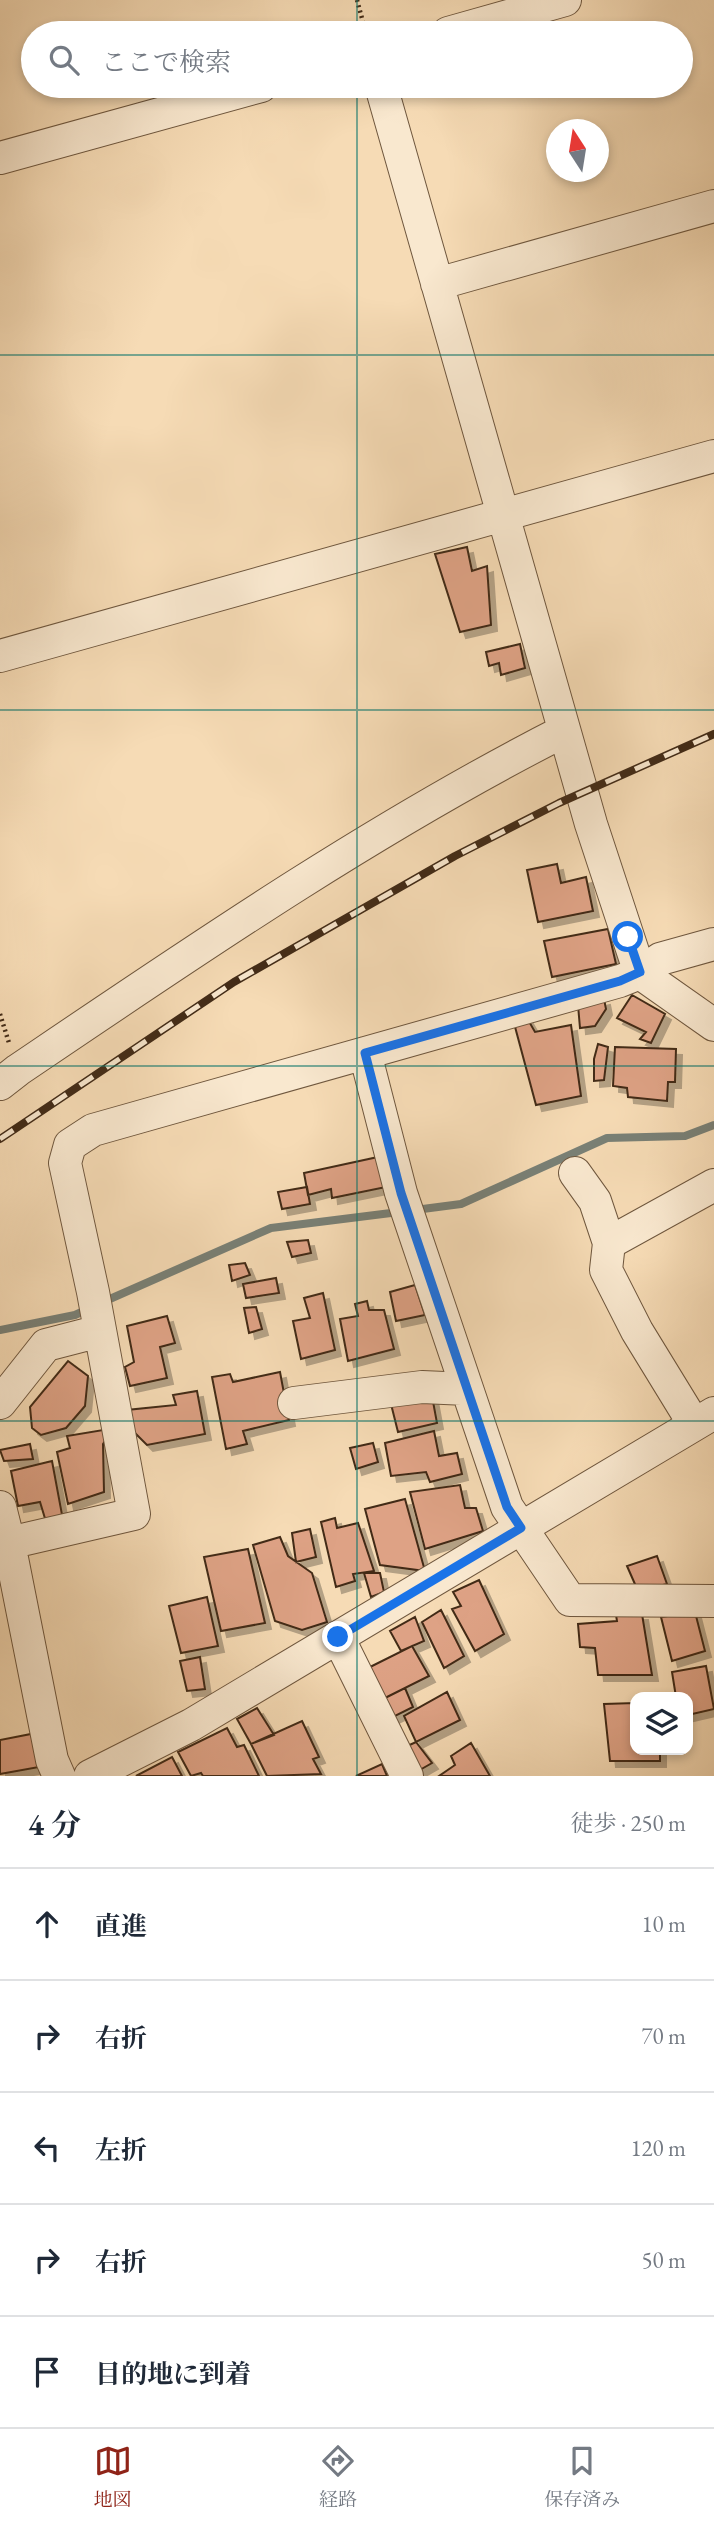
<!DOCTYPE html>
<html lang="ja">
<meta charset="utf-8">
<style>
:root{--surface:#fff;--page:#f6f6f7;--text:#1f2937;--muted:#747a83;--line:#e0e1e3;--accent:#8f2418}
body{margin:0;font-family:"EB Garamond","Noto Serif JP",serif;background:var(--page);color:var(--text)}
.controls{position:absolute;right:21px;bottom:21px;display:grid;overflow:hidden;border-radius:14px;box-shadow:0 4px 10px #0003}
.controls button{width:63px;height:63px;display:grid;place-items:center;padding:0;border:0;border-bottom:2px solid var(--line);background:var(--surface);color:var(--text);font:35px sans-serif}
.compass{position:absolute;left:546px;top:119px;width:63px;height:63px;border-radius:50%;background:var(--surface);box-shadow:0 4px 10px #0003;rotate:348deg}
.stop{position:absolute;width:21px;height:21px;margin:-16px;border:5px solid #1a73e8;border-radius:50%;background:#fff}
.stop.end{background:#1a73e8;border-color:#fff;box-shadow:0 2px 7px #0008}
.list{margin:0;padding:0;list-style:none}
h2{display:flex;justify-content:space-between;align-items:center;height:91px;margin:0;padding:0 28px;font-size:30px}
h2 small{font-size:23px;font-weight:400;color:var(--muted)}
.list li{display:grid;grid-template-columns:46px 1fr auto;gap:21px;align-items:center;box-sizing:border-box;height:112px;padding:0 28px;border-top:2px solid var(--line)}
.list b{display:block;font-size:26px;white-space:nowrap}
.list em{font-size:23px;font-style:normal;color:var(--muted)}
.icon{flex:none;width:38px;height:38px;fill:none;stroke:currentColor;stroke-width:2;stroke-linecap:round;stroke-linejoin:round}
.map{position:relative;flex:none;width:714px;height:1776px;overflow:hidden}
.search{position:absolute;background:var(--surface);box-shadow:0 4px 10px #0003;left:21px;right:21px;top:21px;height:77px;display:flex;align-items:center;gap:18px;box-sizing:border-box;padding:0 24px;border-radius:38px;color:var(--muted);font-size:26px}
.sheet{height:651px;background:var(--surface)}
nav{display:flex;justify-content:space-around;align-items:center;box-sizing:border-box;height:98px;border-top:2px solid var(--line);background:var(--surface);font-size:19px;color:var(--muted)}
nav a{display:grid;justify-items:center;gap:4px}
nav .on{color:var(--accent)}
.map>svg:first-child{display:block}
</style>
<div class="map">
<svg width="714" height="1776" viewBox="0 0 714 1776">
<defs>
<filter id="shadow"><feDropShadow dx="6" dy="6" stdDeviation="0" flood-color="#0004"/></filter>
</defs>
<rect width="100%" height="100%" fill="#f6dbb5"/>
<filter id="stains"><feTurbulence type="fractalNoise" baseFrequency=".00286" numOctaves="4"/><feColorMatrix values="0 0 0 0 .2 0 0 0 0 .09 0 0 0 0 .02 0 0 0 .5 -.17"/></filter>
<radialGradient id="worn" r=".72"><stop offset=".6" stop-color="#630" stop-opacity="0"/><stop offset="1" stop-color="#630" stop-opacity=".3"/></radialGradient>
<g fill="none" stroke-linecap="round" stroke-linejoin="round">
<path stroke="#798076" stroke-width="8" d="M415 1210 461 1204 607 1138 685 1136 714 1125
M103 1302 271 1228 399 1212
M0 1330 75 1315 88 1309"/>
</g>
<path fill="#dea285" stroke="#422b17" stroke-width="2" filter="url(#shadow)" d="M467 547 472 571 487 566 491 625 460 632 435 554Z
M520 644 525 668 501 675 499 663 489 666 486 652Z
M557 864 561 883 586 877 593 911 538 922 527 870Z
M608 929 616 964 552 977 544 941Z
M632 995 665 1014 651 1043 640 1039 646 1032 617 1018Z
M604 999 606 1009 595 1026 580 1028 578 1005Z
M527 1018 535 1032 571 1025 581 1096 536 1105 514 1023Z
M598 1044 608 1047 604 1080 594 1081V1059Z
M615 1047 676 1049 675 1082H668L667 1101 628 1097 627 1088 613 1086Z
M378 1157 386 1187 332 1198 331 1189 308 1195 304 1173Z
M307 1187 310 1204 282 1209 278 1192Z
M308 1240 311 1253 292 1257 287 1242Z
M245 1263 250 1275 232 1281 229 1265Z
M276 1278 279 1293 246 1298 243 1284Z
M415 1285 425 1315 396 1321 390 1292Z
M323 1293 335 1350 301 1359 293 1321 310 1318 304 1298Z
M367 1301 369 1310H384L394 1349 348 1361 340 1319 358 1316 355 1304Z
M256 1307 262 1329 249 1333 244 1308Z
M167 1316 175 1343 160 1347 167 1378 130 1386 125 1367 134 1362 127 1326Z
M68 1361 88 1376 85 1406 66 1428 41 1435 32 1428 30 1407Z
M280 1372 289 1420 243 1431 247 1444 226 1449 212 1377 230 1374 233 1382Z
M197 1391 205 1434 147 1445 131 1429 127 1410 176 1405 173 1395Z
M432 1396 437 1423 398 1432 391 1404Z
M103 1430 107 1438 103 1444 104 1492 68 1504 57 1452 70 1448 67 1436Z
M434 1431 439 1456 457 1453 462 1474 430 1482 426 1472 391 1476 385 1443Z
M373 1443 378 1462 356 1469 350 1448Z
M30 1444 33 1459 4 1461 0 1450Z
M52 1461 63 1520 47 1525 40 1502 18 1506 11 1471Z
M460 1485 465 1508H476L483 1531 425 1549 410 1492Z
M405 1499 425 1571 380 1565 365 1509Z
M335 1518 337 1528 358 1523 374 1571 353 1574 355 1581 336 1587 321 1522Z
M310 1529 316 1557 296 1562 292 1533Z
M280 1537 288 1556 312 1573 327 1622 302 1630 275 1621 253 1545Z
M248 1549 265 1623 221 1631 204 1557Z
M657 1556 667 1584 638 1591 627 1566Z
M364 1573H380L384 1592 371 1597Z
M479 1580 504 1634 475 1651 452 1609 461 1606 453 1592Z
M207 1597 218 1646 181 1653 169 1606Z
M441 1610 464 1656 444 1668 422 1622Z
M695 1612 705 1651 672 1661 661 1617Z
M642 1614 652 1675H598L595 1648 580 1647 578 1624 617 1621 616 1615Z
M415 1617 424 1641 401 1651 390 1631Z
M412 1646 429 1676 385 1698 368 1668Z
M200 1657 205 1689 187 1691 180 1661Z
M706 1666 714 1709 688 1715V1697H676L672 1672Z
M405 1688 413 1707 393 1717 385 1698Z
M447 1692 460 1720 416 1742 404 1716Z
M635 1703V1750H660V1761H610L604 1704Z
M257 1708 274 1735 251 1744 237 1719Z
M302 1721 319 1757 313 1759 321 1774 267 1776 251 1744Z
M227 1728 237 1747 244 1745 259 1776H203L201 1773 191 1776 178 1752Z
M31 1734 39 1767 0 1774V1740Z
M416 1742 432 1763 418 1771 403 1748Z
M471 1743 490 1776H439L455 1765 451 1756Z
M172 1757 182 1776H136Z
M382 1764 387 1776H356Z"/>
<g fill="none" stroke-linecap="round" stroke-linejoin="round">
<g stroke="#6f573e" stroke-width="34">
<path id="minor" d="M448 33 565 0
M381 86 591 824 640 973 714 1025
M0 158 261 86
M437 284 714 206
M0 656 714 456
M365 1053 401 1193 507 1507 570 1600 714 1601
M0 1084 18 1070C194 951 375 827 564 731
M575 1173 595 1201 609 1243 606 1270 637 1331 694 1424
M609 1243 714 1185
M0 1403 46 1345 100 1331
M294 1403 422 1387 467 1389
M0 1507 9 1543
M338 1637 407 1776
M59 1776 52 1760 9 1543 134 1514 93 1292 65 1163 70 1145 93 1130 620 981 640 973 660 959 714 944
M90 1776 191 1725 714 1413"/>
</g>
<path stroke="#422b17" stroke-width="4.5" stroke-dasharray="2 3.5" stroke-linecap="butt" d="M357 0 366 33
M0 1014 9 1043"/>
<use href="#minor" stroke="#f9e8cf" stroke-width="32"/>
<g stroke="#422b17" stroke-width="8">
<path id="rail" d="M0 1139 234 982 455 856 559 803 714 734"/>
</g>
<use href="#rail" stroke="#f9e8cf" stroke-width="5" stroke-dasharray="16" stroke-linecap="butt"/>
</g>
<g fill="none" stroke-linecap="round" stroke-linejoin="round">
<path stroke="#1a73e8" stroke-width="9" d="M338 1637 521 1528 507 1507 401 1193 365 1053 620 981 640 972 628 937"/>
</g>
<path fill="none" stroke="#0f766e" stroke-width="2" stroke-opacity="0.55" d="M357 0V33M357 86V1776M0 355H714M0 710H714M0 1066H714M0 1421H714"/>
<rect width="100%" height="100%" filter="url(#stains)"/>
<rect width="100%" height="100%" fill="url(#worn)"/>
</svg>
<div class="controls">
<button><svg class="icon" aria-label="layers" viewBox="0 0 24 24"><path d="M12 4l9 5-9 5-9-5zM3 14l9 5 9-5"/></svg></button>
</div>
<svg class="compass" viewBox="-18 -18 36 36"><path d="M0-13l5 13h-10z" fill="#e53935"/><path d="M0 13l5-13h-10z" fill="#747a83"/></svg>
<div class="stop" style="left:628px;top:937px"></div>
<div class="stop end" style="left:338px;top:1637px"></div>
<div class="search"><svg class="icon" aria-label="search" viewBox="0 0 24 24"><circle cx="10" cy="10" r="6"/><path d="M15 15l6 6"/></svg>ここで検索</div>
</div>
<section class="sheet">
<h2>4 分<small>徒歩 · 250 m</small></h2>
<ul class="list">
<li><svg class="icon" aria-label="ahead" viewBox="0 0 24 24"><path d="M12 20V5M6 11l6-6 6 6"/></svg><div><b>直進</b></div><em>10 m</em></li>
<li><svg class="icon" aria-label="right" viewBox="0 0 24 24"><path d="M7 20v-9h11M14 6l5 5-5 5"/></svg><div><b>右折</b></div><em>70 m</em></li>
<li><svg class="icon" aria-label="left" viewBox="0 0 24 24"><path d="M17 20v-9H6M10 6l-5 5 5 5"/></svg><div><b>左折</b></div><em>120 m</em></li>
<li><svg class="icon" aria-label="right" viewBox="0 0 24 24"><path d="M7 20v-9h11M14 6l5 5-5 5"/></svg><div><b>右折</b></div><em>50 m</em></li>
<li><svg class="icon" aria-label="arrive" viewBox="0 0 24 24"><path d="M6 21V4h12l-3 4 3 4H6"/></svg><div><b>目的地に到着</b></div></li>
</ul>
</section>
<nav>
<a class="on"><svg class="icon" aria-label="map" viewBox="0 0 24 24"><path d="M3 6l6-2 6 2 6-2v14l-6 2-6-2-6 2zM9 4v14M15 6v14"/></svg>地図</a>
<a><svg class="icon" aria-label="directions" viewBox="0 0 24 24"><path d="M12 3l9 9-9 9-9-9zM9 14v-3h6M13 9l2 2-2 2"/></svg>経路</a>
<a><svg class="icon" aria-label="saved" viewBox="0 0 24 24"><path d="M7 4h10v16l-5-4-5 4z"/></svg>保存済み</a>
</nav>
